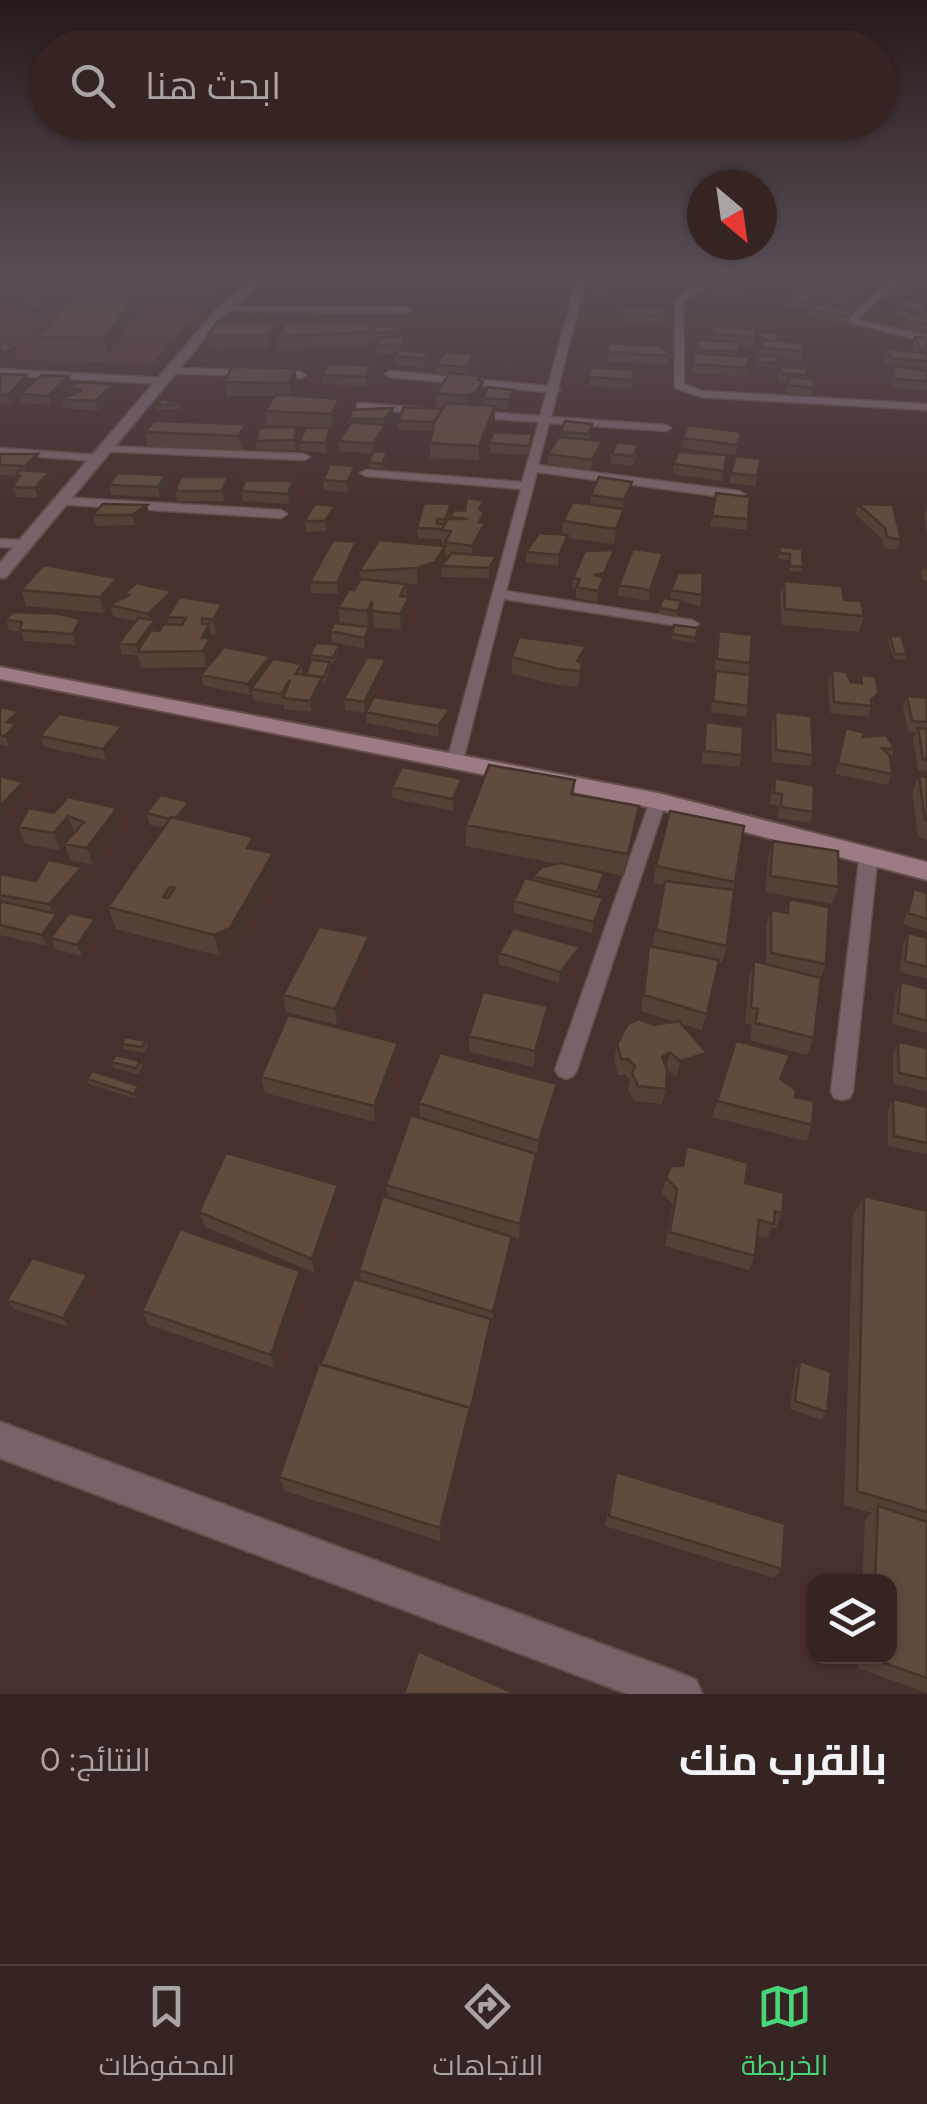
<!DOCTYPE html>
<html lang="ar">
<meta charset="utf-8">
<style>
:root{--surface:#362422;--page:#3d2c2a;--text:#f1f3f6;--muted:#aaa4a5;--line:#504140;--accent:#48d778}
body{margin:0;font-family:Figtree,Cairo,sans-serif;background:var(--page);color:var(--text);direction:rtl}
.controls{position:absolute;right:30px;bottom:30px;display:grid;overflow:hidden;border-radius:20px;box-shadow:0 2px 8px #0004}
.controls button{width:90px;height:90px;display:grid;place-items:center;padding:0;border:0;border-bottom:2px solid var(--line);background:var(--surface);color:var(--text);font:50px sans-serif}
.compass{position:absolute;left:687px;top:170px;width:90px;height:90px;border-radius:50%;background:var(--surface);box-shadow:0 2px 8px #0004;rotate:151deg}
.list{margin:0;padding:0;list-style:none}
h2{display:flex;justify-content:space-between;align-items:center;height:130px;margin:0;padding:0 40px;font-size:42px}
h2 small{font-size:32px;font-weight:400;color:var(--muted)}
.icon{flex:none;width:55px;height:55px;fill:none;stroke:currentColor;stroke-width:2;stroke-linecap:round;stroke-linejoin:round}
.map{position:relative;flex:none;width:927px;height:1694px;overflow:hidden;direction:ltr}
.search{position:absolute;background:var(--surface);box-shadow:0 2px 8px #0004;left:30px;right:30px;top:30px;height:110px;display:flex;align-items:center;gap:25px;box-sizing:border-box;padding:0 35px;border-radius:55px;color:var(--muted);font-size:38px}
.sheet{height:270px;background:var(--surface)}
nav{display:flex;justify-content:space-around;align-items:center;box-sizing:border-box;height:140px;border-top:2px solid var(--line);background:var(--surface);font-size:28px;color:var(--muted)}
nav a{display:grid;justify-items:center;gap:5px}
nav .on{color:var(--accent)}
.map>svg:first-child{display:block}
</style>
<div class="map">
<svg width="927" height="1694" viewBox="0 0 927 1694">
<rect width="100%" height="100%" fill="#48302e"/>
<path fill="#583a38" d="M0 273H234L152 364 0 359Z"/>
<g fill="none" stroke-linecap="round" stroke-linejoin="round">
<g stroke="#644e4c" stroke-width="3">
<path id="minor" d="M579 273H587L558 388 560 390 557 393 551 417 666 425 671 428 666 431 549 423 538 465 739 491 745 495 739 499 537 472 506 591 692 620 699 624 692 628 504 599 463 761 455 766 447 761 521 489 366 476 360 473 366 470 522 482 539 422 471 417 466 414 471 411 540 416 547 392 390 377 385 374 390 371 548 386Z
M715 273H724L683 302 684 384 702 391 927 404V410L701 397 675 388V301Z
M899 273H907L856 320 927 336V342L846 321Z
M802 278 840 286 844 288 840 290 799 282Z
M223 306 407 307 411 310 407 313 220 311Z
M172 368 301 372 306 375 301 378 169 373V369Z
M0 369 163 378 168 381 163 384 0 375Z
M361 403 425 408 430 411 425 414 357 408V404Z
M104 446 304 454 310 457 304 460 100 451 99 449Z
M0 448 96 455 102 458 96 461 0 454Z
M59 497 281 510 287 514 281 518 55 504 53 501Z
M0 539 22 540 28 544 22 548 0 547Z
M658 795 666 801 577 1070 573 1076 566 1079 559 1076 555 1070 650 801Z
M869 847 878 853 853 1091 850 1098 842 1100 834 1098 831 1091 860 853Z"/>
</g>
<g stroke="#644e4c" stroke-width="4">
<path id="tertiary" d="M261 273H272L227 311 6 577 0 578V563L219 307Z
M0 1422 682 1674 696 1680 702 1694H628L0 1458Z"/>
</g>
<g stroke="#644e4c" stroke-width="4">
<path id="secondary" d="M0 667 658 793 927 862V880L658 809 0 679Z"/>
</g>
<use href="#minor" fill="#796369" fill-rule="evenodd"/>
<use href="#tertiary" fill="#796369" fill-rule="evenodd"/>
<use href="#secondary" fill="#9d7b85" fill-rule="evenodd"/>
</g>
<path fill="#534036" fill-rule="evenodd" d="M0 273H34L14 286 0 283Z
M40 273H68L70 280 48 298 23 296 20 288Z
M168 273 159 286H107L104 274Z
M207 273 200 283H179L177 275Z
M287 273H304V281H287Z
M457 273H500L498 276Z
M507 273H552L545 285 507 282Z
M800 273H881L880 276 872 282 867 281 861 287 864 296 856 303 853 302 852 307 849 310 850 319 844 325 807 317 808 309 806 310 784 306 785 297 813 289 814 285 818 282 799 278ZM818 295 827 297 822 301V304L816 303Z
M927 275V291L917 288 911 294 895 290 896 286 910 283 912 277Z
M755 279 754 287 741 296 711 290 712 282Z
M138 293 141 309 108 355 41 354 37 337Z
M927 297V334L902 328 904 320 906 318 896 315 898 307 921 303 922 299Z
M22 302 49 305 51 313 33 317 24 310Z
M622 307 663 316 662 324 621 323Z
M275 323 276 336 268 348 210 349 207 336Z
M400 326V336L405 337 404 350 430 362 425 368 394 364 395 354H377V342H370V345L278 350 277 337 372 332Z
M713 326 756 329 754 346 739 345 738 356 748 368 747 377 692 373 698 340 711 341Z
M762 332 776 341 803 351 801 360 778 358 777 368 757 366V355L761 356 762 344H759Z
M915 337H927V370L910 369 927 371V391L892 388V375L894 367H889L883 358 885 349 915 352 912 346Z
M668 351 667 365 607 361 608 352Z
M474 354V363L468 374 481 376 483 395 477 405H483V398L513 390V399L508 409 495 408V420L479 460 430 458V443L432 431 398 430V421L442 409 443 408 436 407V393L448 375 437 374V365Z
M371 366 372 376 367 386 323 384 322 375Z
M780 367 808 375V378L813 388 811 397 786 395 787 383H779L778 376Z
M295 368 297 381 291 395 340 413 333 428 266 425 265 411 274 396H226L224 382Z
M634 370 631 389 589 386V377Z
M0 374 27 375 30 384 23 391 69 376 72 386 51 405 22 403 20 395 10 405 0 404Z
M113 384 115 393 98 411 64 408 61 399 70 395 69 389Z
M180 404 181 409 157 410 156 405Z
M393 408 394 418 385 428V435L375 451 387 457 382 469 369 467V462L372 454 339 451V441L348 426V419Z
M246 424 248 438 242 450 148 447 145 432Z
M592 424 589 440 602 441 601 451 591 470 548 464V454L561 437V432Z
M297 427 298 437 296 450H257L256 441Z
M330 428 331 437 327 453 300 451 299 442Z
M741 432 735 455 682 448 683 438Z
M490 443 531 444 529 455 490 453Z
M638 445 637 454 633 466 611 463 612 454Z
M0 454 40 463 32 471 52 482 38 498 16 497 12 487 17 481 15 476 0 475Z
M727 455 722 481 673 474 674 464Z
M736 456 761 459 755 486 729 483Z
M355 476 348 492 324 490 323 480Z
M632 482 631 492 624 509 622 524 614 544 568 538V545L558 566 526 562V552L562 534 563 521 590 504 591 495Z
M109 485H168L160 497 111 495Z
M229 487 224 501H177L175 491Z
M241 491H294L289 504 243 501Z
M716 493 748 519 746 530 710 526Z
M424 503 451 514 484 513V538L476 554 496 556 495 566 489 578 442 577 441 568 436 577 417 584H406L407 597H409L410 613 401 630 374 627 373 618 368 627 340 624 338 608 354 590 360 580 359 571 445 546V562L448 557H445V545H442V539L418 538 417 528Z
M858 504 901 540 897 550 884 548 882 539 855 514Z
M147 505 149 515 135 525 96 526 93 515Z
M335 506 336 516 326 531 306 532 304 521Z
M927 506V540L924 516Z
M779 547 802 549V572L789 571V560L778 559Z
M357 552 338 594 311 593 310 582Z
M663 553 662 564 649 601 618 596 619 585Z
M613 560 597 602 576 598V589L572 588 573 578Z
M923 568 927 569V581L922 580 921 574Z
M784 581 844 600 864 616 859 632 782 625 780 596Z
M21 590 121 594 112 604 126 597 125 593 175 602 155 620 157 631 169 624 167 617 222 604 225 620 216 635H211L214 654 206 667 141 668 138 656 122 654 119 643 136 621 113 616 110 606 104 613 26 606Z
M671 590 702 595 700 606 681 602 677 617 659 614V608L670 599Z
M6 620 83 630 76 645 24 641 21 632 9 630Z
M674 625 698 628 695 643 671 639Z
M331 631 370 638 365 649 332 642Z
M719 631 750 663 748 674 714 670Z
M890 636 907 654 905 660 894 659 888 641Z
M339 645V651L333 663H330V667L325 683H323L324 688 312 712 284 709V704L283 705 253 700 252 693 250 695 204 686 201 675 270 656 271 661 302 664 303 675H306L310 660V655Z
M512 657 584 663 582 667 578 687 558 685 512 674Z
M386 659 387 670 365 713 345 710 344 699Z
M832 670 851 682 859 683 861 675 874 705 871 707 868 717 830 713 828 681Z
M716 671 748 706 746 717 711 712Z
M907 696 927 698V771L918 770 913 739 916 733 908 732 903 707Z
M0 707 19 711 23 722 18 728 21 736 9 747 0 745Z
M366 712 450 720 439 737 367 723Z
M775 712 813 755 810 766 772 762V723Z
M706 722 742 755 739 767 701 763Z
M846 728 895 749 890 760 892 774 888 785 835 774Z
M40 736 125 737 106 760 44 747Z
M919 776 927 777V840L918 837 912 792Z
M775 778 813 812 810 823 778 818 779 806 770 804 772 789Z
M575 780 574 795 635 828 624 876 588 869 604 873 598 897 601 909 592 933 514 913V901L533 880V876L558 864 466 846V825Z
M392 787 462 790 453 811 392 798Z
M189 802 191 813 186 821 253 837 255 849 273 853 277 875 235 949 220 956 116 929 108 907 164 828 150 825 146 813Z
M117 808 122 825 93 865 70 860 65 845 60 850 25 844 18 827 54 813Z
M773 841 839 887 832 904 765 892 768 857Z
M656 866 735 882 727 946 722 963 719 962 702 1030 681 1024 703 1069 676 1077 667 1070 666 1089 662 1104 634 1101 628 1089 630 1080 625 1075H618L614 1060 617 1044 654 1025 675 1022 641 1011 646 962 649 946 652 947 664 885 653 883Z
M82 867 86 878 55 914H57L61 924 95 919 100 931 82 956 55 949 52 940 47 946 0 935V874L36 881Z
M914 889 927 893V932L903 924Z
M789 899 826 964 821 978 814 1038 807 1055 750 1040 752 1025 745 1023 749 978 754 961 766 964V926L771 910 785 912Z
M908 933 927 938V979L900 972 903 944Z
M370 953 337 1025 286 1012 283 995Z
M499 953 579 958 559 983 499 964Z
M901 982 927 989V1033L892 1024 896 993Z
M546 1023 534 1067 469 1052V1036Z
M146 1041 148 1046 144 1053 124 1049 122 1044Z
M736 1041 780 1079 795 1097 812 1125 806 1141 712 1117Z
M898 1042 927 1048V1091L893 1084V1053Z
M398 1043 400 1059 375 1122 265 1093 261 1077Z
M140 1061 142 1067 138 1074 114 1068 111 1062Z
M87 1079 139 1086 141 1091 136 1099 89 1084Z
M893 1099 927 1107V1152L926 1154 888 1146V1110Z
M555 1100 536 1156 535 1169 519 1239 506 1235 512 1237 511 1251 492 1326 491 1325 490 1333 470 1424 440 1541 285 1491 279 1477 321 1364 361 1281 359 1270 388 1197 386 1185 420 1118 419 1103Z
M687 1146 745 1183 782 1213 776 1228 772 1227 767 1238 757 1236 755 1256 749 1270 665 1246 673 1204 662 1193 666 1178 681 1166Z
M864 1196 927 1211V1693L858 1668 859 1656H890V1582H862L865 1520 872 1513 844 1505 853 1215Z
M340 1200 315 1273 205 1227 199 1212Z
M300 1271 303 1285 275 1368 149 1325 142 1311Z
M87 1275 92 1285 69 1327 14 1309 7 1300Z
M800 1361 827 1412 821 1420 790 1409 795 1369Z
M616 1472 782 1569 774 1578 605 1526 613 1483Z"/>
<path fill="#44342c" d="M13 273H34L14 286 11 274Z
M67 273 70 280 48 298 46 289Z
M158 273H168L159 286 157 274Z
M200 273H207L200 283 199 275Z
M545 273H552L545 285Z
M867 273H870L867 283 855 291 858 279Z
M876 273H881L880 276 872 282Z
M755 279 754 287 741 296 742 288Z
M628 286 627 294 593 300 594 291Z
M866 288 864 296 856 303 858 294Z
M817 290 815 297 818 295 816 303 806 310 812 293Z
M138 293 141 309 108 355 104 338Z
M49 305 51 313 33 317 31 308Z
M275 323 276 336 268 348 267 336Z
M15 349 17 358 0 362V352Z
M430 353V362L425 368 424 359Z
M474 354V363L467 376V367Z
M371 366 372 376 367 386V377Z
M295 368 297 381 291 397 289 383Z
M27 375 30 384 10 405 8 395Z
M69 376 72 386 51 405 48 396Z
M481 376V385L483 381V395L476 406 466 410V396Z
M113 384 115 393 98 411 96 401Z
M513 390V399L508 409 509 400Z
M339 399 340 413 333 428 332 414Z
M495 406V420L479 460V446Z
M393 408 394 418 385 428V435L374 454 373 444 384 426V419Z
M246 424 248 438 242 450 239 436Z
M297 427 298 437 296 450 294 440Z
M330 428 331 437 327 453 326 443Z
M602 441 601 451 591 470 592 460Z
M38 454 40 463 28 476 25 466Z
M355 466V476L348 492 347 482Z
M49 472 52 482 38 498 35 488Z
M166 475 168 485 160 497 158 487Z
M228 477 229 487 224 501 222 491Z
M293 481 294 491 289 504 288 494Z
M632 482 631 492 623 510 624 500Z
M484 500V538L472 561V546L479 509Z
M147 505 149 515 135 525 132 515Z
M335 506 336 516 326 531 325 521Z
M624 509 622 524 614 544 616 529Z
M568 535V545L558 566 559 555Z
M356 542 357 552 338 594 337 583Z
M445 546V562L436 577 417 584V568Z
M614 550 613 560 597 602 598 591 594 575Z
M663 553 662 564 649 601 650 590Z
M496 556 495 566 489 578V568Z
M117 578 121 594 104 613 100 597Z
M172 591 175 602 155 620 157 631 138 652 136 645 151 625 148 614Z
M409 597 410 613 401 630 400 614Z
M372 601 373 618 368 627 367 611Z
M222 604 225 620 216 635 213 620Z
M80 619 83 630 76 645 73 634Z
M209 624 214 654 206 667 202 638Z
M369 627 370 638 365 649 364 638Z
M586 646 584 663 582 667 578 687 580 670 577 661Z
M270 656 272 667 251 689 252 693 250 695 248 684Z
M386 659 387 670 365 713 364 702Z
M322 677 324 688 312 712 310 701Z
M450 709V720L439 737 438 726Z
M19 711 23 722 18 728 21 736 9 747 5 736 7 722Z
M122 726 125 737 106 760 103 749Z
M462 779V790L453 811V799Z
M23 782 27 793 0 822V806Z
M189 802 191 813 178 831 175 820Z
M639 806 635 828 624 876 628 854Z
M117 808 122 825 93 865 87 848Z
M68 816 74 833 60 850 54 833Z
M253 837 257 859 247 848Z
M273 853 277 875 235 949 220 956 214 935Z
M82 867 86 878 54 916 49 904Z
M603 898 601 909 592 933 594 922Z
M57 914 62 926 51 938 52 940 47 946 42 935Z
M95 919 100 931 82 956 77 945Z
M369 936 370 953 337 1025 335 1009Z
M580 947 579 958 559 983 560 972Z
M548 1006 546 1023 534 1067 535 1051Z
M398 1043 400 1059 375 1122 374 1106Z
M670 1052 666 1068 662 1057Z
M707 1053 703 1069 676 1077 680 1061Z
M557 1084 555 1100 537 1157 539 1141Z
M139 1086 141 1091 136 1099 134 1094Z
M536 1154 535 1169 519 1239 520 1224Z
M338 1185 340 1200 315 1273 312 1259Z
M512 1237 511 1251 492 1326 493 1312Z
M300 1271 303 1285 275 1368 271 1355Z
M87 1275 92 1285 69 1327 63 1318Z
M491 1319 490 1333 470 1424 440 1541V1528Z"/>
<path fill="#614b3f" stroke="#44342c" stroke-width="2.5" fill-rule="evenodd" d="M40 273H67L46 289 20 288Z
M105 273H158L157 274H104Z
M179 273H200L199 275H177Z
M287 273H304V277H287Z
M726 273 755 279 742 288 712 282Z
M830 273H867L858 279Z
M923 274 927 275V282L912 277Z
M822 279 866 288 858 294 814 285Z
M900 280 918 284 912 290 896 286Z
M595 282 628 286 594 291Z
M801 287 817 290 812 293 818 295 808 302 785 297Z
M76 293H138L104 338 37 337Z
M829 295 854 299 847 306 822 301Z
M39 298 49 305 31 308 22 302Z
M906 299 927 304V313L898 307Z
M816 303 852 311 847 316 808 309Z
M622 307 662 308 663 316 622 314Z
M912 313 927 317V325L904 320Z
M218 321 275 323 267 336H207Z
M285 323H371L369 332 277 337Z
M379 326H400L399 332 370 333Z
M713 326 756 329 755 338 712 334Z
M762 332 777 334 775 341 760 339Z
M388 336 405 337 402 346 377 345 378 340Z
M915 337H927V350H921Z
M698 340 739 342V352L698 350Z
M763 340 802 343 803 351 763 348Z
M5 341 15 349 0 352V342Z
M610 343 659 346 668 351V356L608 352Z
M885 349 927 353V361L892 358Z
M399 350 430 353 424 359 393 356Z
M445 352 474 354 467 367 437 365Z
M694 353 749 357 748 368 693 364Z
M757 355 778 357V363L758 362Z
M328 364H347L371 366 367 377 322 375Z
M894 366 927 371V381L894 379Z
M232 367 295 368 289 383 224 382Z
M591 367 634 370 632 380 589 377Z
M780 367 807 368 808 375 781 374Z
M450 373 481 376 478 380 483 381 476 392 466 396 436 393Z
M0 374 27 375 8 395H0Z
M42 375 69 376 48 396 20 394Z
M789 377 814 379 813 388 788 385Z
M76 382 113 384 96 401 61 399 82 390 69 389Z
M488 387 513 390 509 400 483 398Z
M276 394 339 399 332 414 265 411Z
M162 399 180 404 156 405Z
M446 403 495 406 479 446 430 443 434 423Z
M404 407 443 409 433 422 398 421Z
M393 408 384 419H348L352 410Z
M154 421 246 424 239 436 145 432Z
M565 421 592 424 588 434 561 432Z
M351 422 385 425 373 444 339 441Z
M688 425 741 432 737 445 683 438Z
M297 427 294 440 256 441 259 428Z
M306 428H330L326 443 299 442Z
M493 432 532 434 529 446 490 443Z
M559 437 602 441 592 460 548 454Z
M617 442 638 445 634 456 612 454Z
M373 451 387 452 382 464 369 462Z
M678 452 727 455 724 471 674 464Z
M0 454H38L25 466 0 465Z
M736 456 761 459 757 476 731 473Z
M330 464 355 466 347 482 323 480Z
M20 470 49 472 35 488 12 487 20 476H15Z
M117 473 166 475 158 487 109 485Z
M181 477H228L222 491H175Z
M599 477 632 482 624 500 591 495Z
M245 481H293L288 494 241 491Z
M716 493 750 497 748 519 712 516Z
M467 498 484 500 479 509 484 513 479 522 485 523 472 546 445 542 451 531 441 530 448 519H468L450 517 454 510 465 511Z
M573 502 624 509 616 529 563 521Z
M424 503 451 504 445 520 437 519V524H445L442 529 417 528Z
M103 504 147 505 132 515H93Z
M315 504 335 506 325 521H304Z
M858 504 893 505 901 540 887 537 885 528Z
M539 533 568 535 559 555 526 552Z
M333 540 356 542 337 583 310 582Z
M379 540 445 546 435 562 417 568 359 571Z
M779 547 802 549 803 567 790 566V554L780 553Z
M633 549 663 553 650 590 619 585Z
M614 550 604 573 594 575 604 577 598 591 577 587 580 579 573 578 585 551Z
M452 553 496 556 489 568 441 566Z
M44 565 117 578 100 597 21 590Z
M678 573H703L702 595 671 590Z
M361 579 406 584 400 596 409 597 400 614 372 611V601L367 611 338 608 349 589 354 590Z
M784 581 842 586 844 600 861 601 864 616 785 609Z
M136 583 172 591 148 614 110 605 129 595 125 593Z
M180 597 222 604 213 620 202 618V624H209L202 638H210L203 651 137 652 151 630 159 631 164 624 182 625 186 618 167 617Z
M663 598 681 601 678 611 659 608Z
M13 612 60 614 80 619 73 634 20 630 22 622 6 620Z
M138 618 155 620 136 645 119 643Z
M334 623 369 627 364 638 331 631Z
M674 625 698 628 696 638 672 634Z
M719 631 752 635 750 663 717 659Z
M890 636H901L907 654H895Z
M519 637 586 646 577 661 582 663 580 671 559 669 512 657Z
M316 643 339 645 333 658 310 655Z
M224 647 270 656 248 684 201 675Z
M367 657 386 659 364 702 344 699Z
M273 659 302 664 295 674 322 677 310 701 283 698 290 680 281 694 251 689Z
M311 660 330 662 324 677 306 675Z
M832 670 846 672 851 682 862 683 861 675 876 677 878 694 871 700 872 706 834 702Z
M716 671 750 675 748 706 713 701Z
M907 696 927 698V722L912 721Z
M374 697 450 709 438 726 366 712Z
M0 707 19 711 7 722 16 724 5 736 0 735Z
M775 712 811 716 813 755 776 750Z
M59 714 122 726 103 749 40 736Z
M706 722 743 727 742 755 704 751Z
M846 728 865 733 863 737 886 735 895 749 882 748 890 756 892 774 838 763Z
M918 728 927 729V760L923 759Z
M489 765 575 780 571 794 639 806 628 854 466 825Z
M402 767 462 779 453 799 392 787Z
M0 776 23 782 0 806Z
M919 776 927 777V821L925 820Z
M775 778 814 786 813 812 781 807 782 794 774 793Z
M161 795 189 802 176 818 171 817 170 819 146 813Z
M68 797 117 808 87 848 64 844 84 822 68 816 54 833 18 827 29 808 54 813Z
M670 811 744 826 735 882 656 866Z
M171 817 253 837 247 848 273 853 230 928 214 935 108 907ZM170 887 175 888 168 898 163 897Z
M773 841 838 851 839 887 770 876Z
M48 860 82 867 49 904 0 895V874L36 881Z
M561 863 604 873 597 892 533 876 542 867Z
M525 878 603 898 594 922 514 901Z
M665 881 734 890 727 946 656 930Z
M914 889 927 893V919L908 913Z
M789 899 829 907 826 964 771 953V910L788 913Z
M0 901 57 914 42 935 0 925Z
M69 913 95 919 77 945 51 938Z
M319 927 369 936 335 1009 283 995Z
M513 928 580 947 560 972 499 953Z
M908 933 927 938V967L905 961Z
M649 946 719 960 707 1014 644 995Z
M754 961 821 978 814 1038 755 1023 758 1009 751 1007Z
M901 982 927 989V1021L898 1013Z
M483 992 548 1006 535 1051 469 1036Z
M288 1015 398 1043 374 1106 261 1077Z
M639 1019 654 1025 679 1021 707 1053 680 1061 670 1052 662 1057 667 1069 666 1089 638 1086 632 1073 635 1066 628 1059H621L617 1044 628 1024Z
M125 1037 146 1041 142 1047 122 1044Z
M736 1041 790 1055 780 1079 796 1090 795 1097 814 1101 812 1125 717 1101Z
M898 1042 927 1048V1079L899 1073Z
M440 1053 557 1084 539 1141 419 1103Z
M116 1055 140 1061 136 1068 111 1062Z
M92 1071 139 1086 134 1094 87 1079Z
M893 1099 927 1107V1143L894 1136Z
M411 1115 536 1154 520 1224 386 1185Z
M687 1146 748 1163 745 1183 784 1193 782 1213 775 1211 774 1224 759 1220 755 1256 670 1232 677 1189 666 1178 671 1166H683Z
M226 1153 338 1185 312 1259 199 1212Z
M383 1196 512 1237 493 1312 359 1270Z
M864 1196 927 1211V1512L857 1491Z
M180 1229 300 1271 271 1355 142 1311Z
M32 1258 87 1275 63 1318 7 1300Z
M354 1279 491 1319 470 1412V1408L321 1364Z
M800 1361 831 1372 827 1412 795 1401Z
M319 1364 470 1408 440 1528 279 1477Z
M616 1472 785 1524 782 1569 609 1516Z
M878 1506 927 1522V1678L873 1659V1656H890V1582H875Z
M418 1651 516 1694H404Z"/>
<linearGradient id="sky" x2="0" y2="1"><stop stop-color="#281a19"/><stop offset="0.54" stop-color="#584e57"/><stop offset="1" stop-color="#584e57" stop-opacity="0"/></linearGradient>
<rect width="927" height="510" fill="url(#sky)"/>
</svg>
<div class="controls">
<button><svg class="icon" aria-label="layers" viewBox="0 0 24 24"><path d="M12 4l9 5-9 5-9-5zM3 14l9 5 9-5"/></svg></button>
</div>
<svg class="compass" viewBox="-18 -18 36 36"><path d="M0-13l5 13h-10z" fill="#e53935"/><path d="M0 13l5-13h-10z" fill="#aaa4a5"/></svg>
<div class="search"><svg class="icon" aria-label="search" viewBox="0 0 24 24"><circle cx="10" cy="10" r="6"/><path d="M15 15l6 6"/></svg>ابحث هنا</div>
</div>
<section class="sheet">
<h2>بالقرب منك<small>النتائج: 0</small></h2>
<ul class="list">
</ul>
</section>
<nav>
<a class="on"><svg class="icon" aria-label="map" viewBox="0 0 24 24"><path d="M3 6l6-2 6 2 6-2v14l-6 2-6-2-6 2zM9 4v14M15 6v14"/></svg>الخريطة</a>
<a><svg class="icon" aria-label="directions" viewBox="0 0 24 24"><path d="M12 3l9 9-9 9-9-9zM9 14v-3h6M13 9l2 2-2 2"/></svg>الاتجاهات</a>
<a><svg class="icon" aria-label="saved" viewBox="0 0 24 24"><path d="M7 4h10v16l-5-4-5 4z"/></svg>المحفوظات</a>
</nav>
